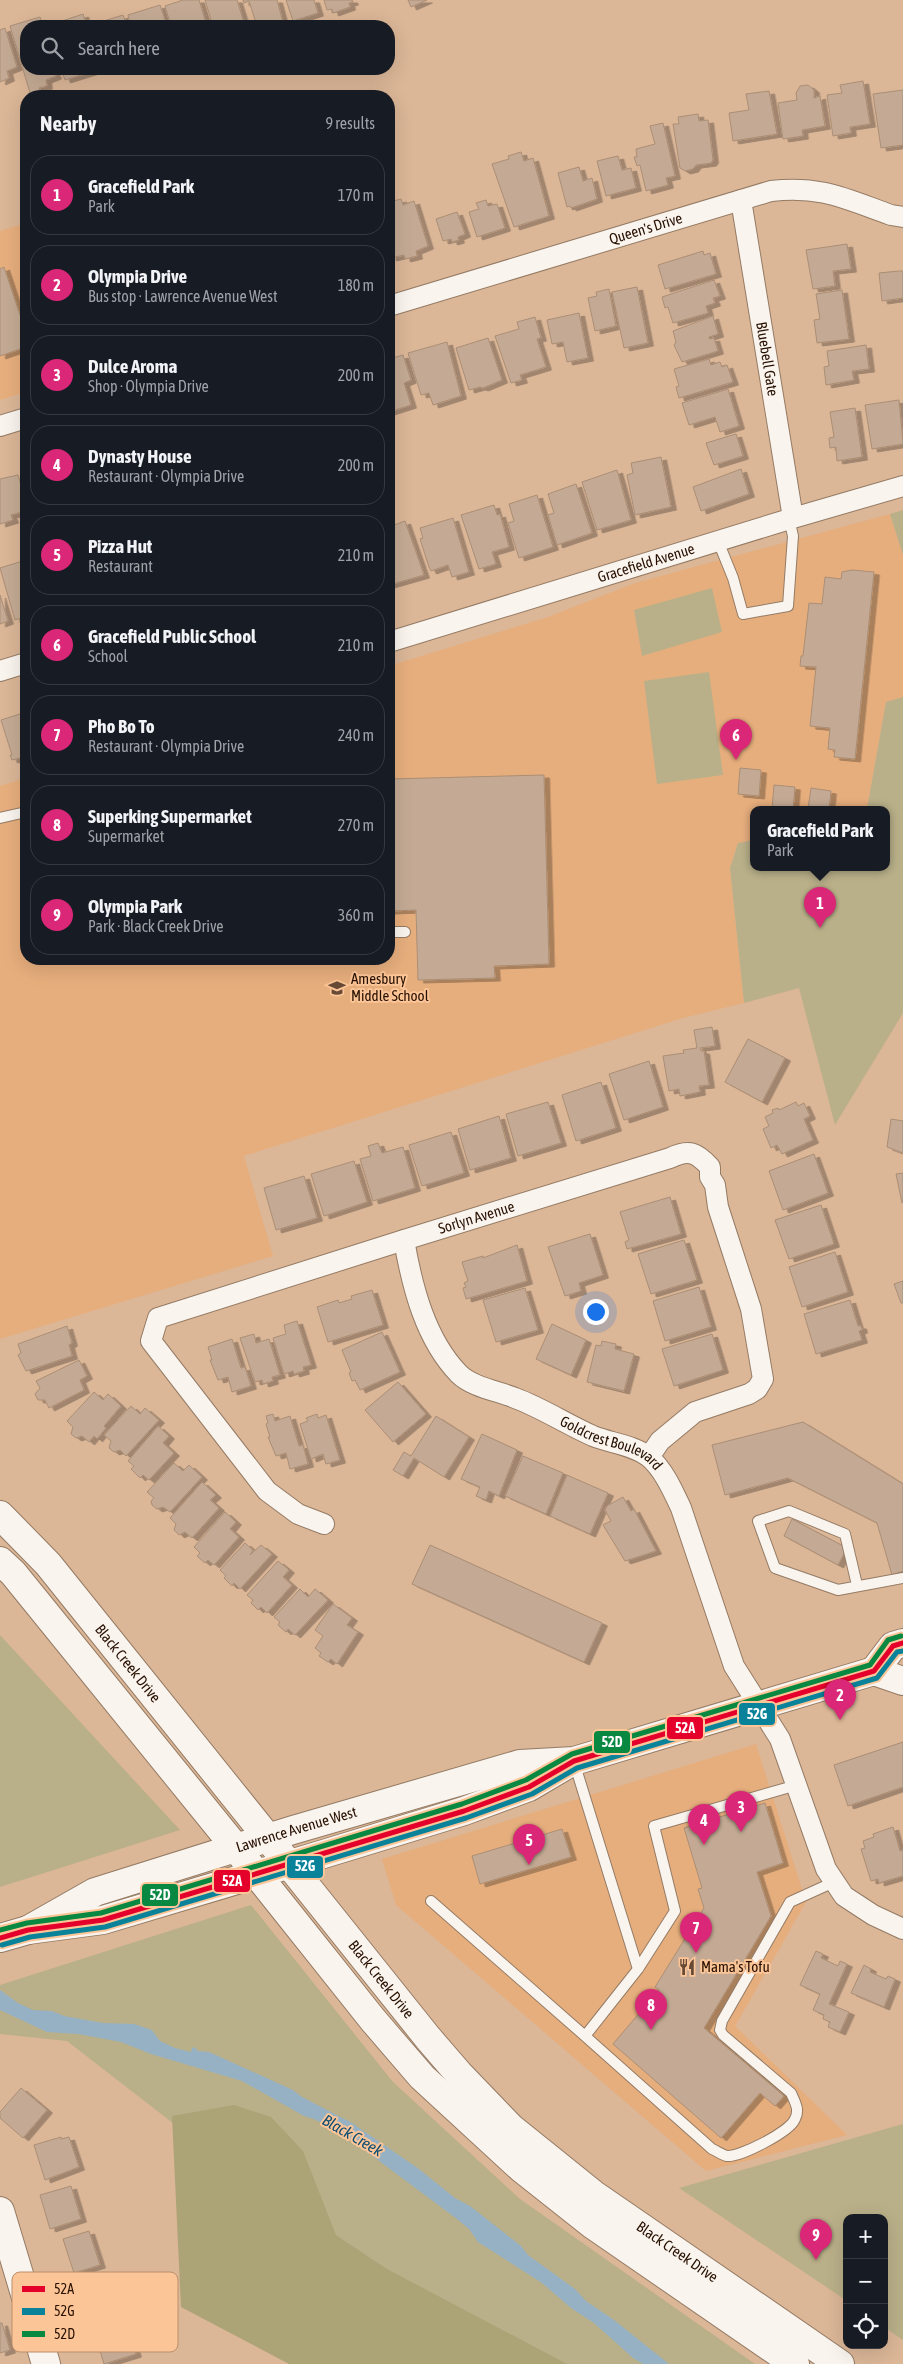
<!DOCTYPE html>
<meta charset="utf-8">
<style>
:root{--surface:#171b24;--page:#20242c;--text:#f1f3f6;--muted:#9ea1a6;--line:#363941;--accent:#db2777}
body{margin:0;font-family:"Asap Condensed",sans-serif;background:var(--page);color:var(--text)}
.controls{position:absolute;right:15px;bottom:15px;display:grid;overflow:hidden;border-radius:10px;box-shadow:0 5px 20px #0002}
.controls button{width:45px;height:45px;display:grid;place-items:center;padding:0;border:0;border-bottom:1px solid var(--line);background:var(--surface);color:var(--text);font:25px sans-serif}
.you{position:absolute;left:595px;top:1311px;width:18px;height:18px;margin:-12px;border:4px solid #fff;border-radius:50%;background:#1a73e8;box-shadow:0 0 0 8px #1a73e833}
.badge{display:grid;place-items:center;width:32px;height:32px;border-radius:50%;background:var(--accent);color:#fff;font-size:16px;font-weight:700}
.pin{position:absolute;translate:-50% -41px;filter:drop-shadow(0 1px 2px #0008)}
.pin::after{content:'';position:absolute;top:26px;width:18px;height:15px;background:inherit;clip-path:polygon(0 0,100% 0,50% 100%)}
.popup{position:absolute;left:750px;top:806px;width:140px;height:65px;box-sizing:border-box;display:grid;place-content:center;border-radius:10px;background:var(--surface);filter:drop-shadow(0 1px 4px #0005);font-size:16px;white-space:nowrap;color:var(--muted)}
.popup b{font-size:19px;color:var(--text)}
.popup::after{content:'';position:absolute;left:50%;top:100%;margin-left:-10px;border:10px solid transparent;border-top-color:var(--surface)}
.list{margin:0;padding:0;list-style:none}
h2{display:flex;justify-content:space-between;align-items:center;height:65px;margin:0;padding:0 20px;font-size:21px}
h2 small{font-size:16px;font-weight:400;color:var(--muted)}
.list li{display:grid;grid-template-columns:32px 1fr auto;gap:15px;align-items:center;box-sizing:border-box;height:80px;margin:0 10px 10px;padding:0 10px;border:1px solid var(--line);border-radius:20px}
.list b{display:block;font-size:19px;white-space:nowrap}
.list p{margin:0;font-size:16px;white-space:nowrap;color:var(--muted)}
.list em{font-size:16px;font-style:normal;color:var(--muted)}
.icon{flex:none;width:28px;height:28px;fill:none;stroke:currentColor;stroke-width:2;stroke-linecap:round;stroke-linejoin:round}
.map{position:relative;flex:none;width:903px;height:2364px;overflow:hidden}
.search{position:absolute;background:var(--surface);box-shadow:0 5px 20px #0002;left:20px;top:20px;width:375px;height:55px;display:flex;align-items:center;gap:12px;box-sizing:border-box;padding:0 18px;border-radius:20px;color:var(--muted);font-size:19px}
.panel{position:absolute;background:var(--surface);box-shadow:0 5px 20px #0002;left:20px;top:90px;width:375px;height:875px;border-radius:20px}
.map>svg:first-child{display:block}
</style>
<div class="map">
<svg width="903" height="2364" viewBox="0 0 903 2364">
<defs>
<filter id="shadow"><feDropShadow dx="5.5" dy="3" stdDeviation="0" flood-color="#0004"/></filter>
</defs>
<rect width="100%" height="100%" fill="#dbb697"/>
<path fill="#e7ae7d" d="M26 223V392L0 400V231Z
M890 514 903 555V697L886 703 867 809H754V840L738 843 730 868 744 1003 683 1018 244 1156 273 1256 0 1339V786L26 778V959H389V666L548 617 635 583Z
M756 1744 806 1902 735 2026 847 2135 706 2171 396 1905 382 1859Z"/>
<path fill="#b9b089" d="M903 510V555L890 514Z
M712 588 722 632 642 656 634 610Z
M709 672 723 775 657 784 644 681Z
M903 697V1013L835 1125 799 988 744 1003 730 868 738 843 754 840V867H886V809H867L886 702Z
M0 1635 180 1830 0 1887Z
M251 1905 393 2082 520 2199 755 2364H459L405 2303 67 2041 0 2034V1985Z
M903 2124V2340L884 2327V2218H847V2301L679 2188Z"/>
<path fill="#aca377" d="M234 2105 271 2117 303 2151 336 2235 387 2269 567 2364H289L181 2307 172 2116Z"/>
<path fill="#96b1c3" d="M0 1990 18 2003 33 2010 52 2011 64 2016 103 2023 134 2024 152 2030 160 2041 175 2048 191 2052 192 2048 194 2047 198 2051 209 2052 293 2090 302 2097 352 2123 419 2169 455 2198 470 2206 521 2246 528 2255 575 2289 586 2301 614 2320 669 2364H643L633 2358 594 2323 571 2308 542 2283 478 2242 469 2229 457 2219 343 2134 314 2119 304 2116 242 2081 151 2054 121 2042 78 2034 47 2032 0 2010Z"/>
<path fill="#c4aa94" stroke="#ab8e75" filter="url(#shadow)" d="M183 0H199L207 26H171L165 6Z
M205 0H237L245 26H213Z
M243 0H277L284 26H257L249 1 244 3Z
M286 0H314L318 13 293 21Z
M324 0H352L353 2 349 3 350 7 333 13 332 9 327 10Z
M408 0H427L411 7Z
M160 5 167 26H131L128 15Z
M83 14 87 26H60L59 22Z
M123 15 127 26H91V25Z
M40 17 43 26H26V69H53L56 76 46 80 47 86 39 88 42 96H31L10 26Z
M5 28 17 67 7 71 9 78 0 82V30Z
M61 69H96L97 70 65 80Z
M863 81 870 124 850 127 851 133 833 136 827 95 842 93 840 85Z
M808 85 814 90V98L820 96 825 126 802 130 803 136 783 139 778 103 797 100 796 93 800 86Z
M903 90V145L881 148 873 94Z
M769 91 777 134 733 141 729 113 749 110 746 94Z
M698 114 699 121 708 120 713 160 711 163 696 165 693 169 685 171 680 168 673 124H679L678 117Z
M663 123 675 176 666 178 668 185 646 191 640 165 637 166 634 157H637L636 149 655 144 650 126Z
M521 152 524 161 533 158 549 216 514 227 492 164 509 159 508 156Z
M618 156 622 170 631 168 636 188 606 196 597 161Z
M579 167 583 181 592 178 597 199 571 208 570 206 567 207 558 173Z
M401 199 403 205 414 201 428 246 416 251 417 256 405 259 404 255 391 258 389 249V202Z
M486 200 488 206 497 204 505 228 477 237 469 212 479 209 476 203Z
M457 212 465 234 458 237 459 240 452 242 451 239 443 241 436 219Z
M847 244 851 269 833 271 835 286 813 289 806 250Z
M703 251 704 255 710 253 716 274 665 289 658 265Z
M4 267 26 333V347L0 356V269Z
M899 271H903V298L882 301 879 273Z
M714 280 720 296 713 298 715 303 706 306 708 313 673 323 668 307 665 308 662 297Z
M637 287 648 343 624 348 612 292Z
M609 289 616 326 595 331 588 298 597 296 596 292Z
M842 290 849 339 817 343 814 320 820 319 816 294Z
M579 313 588 358 567 362 563 342 552 344 547 320Z
M713 316 718 334 709 337V339L714 338 718 351 682 362 674 345 676 342 673 331Z
M535 317 541 338 537 339 546 367 520 375 522 380 511 383 495 336 519 329 517 322Z
M488 338 502 380 483 388 480 387 469 390 456 348Z
M447 342 461 396 433 405 429 393 421 395 408 353Z
M866 345 869 369 852 371 854 380 826 385 824 367 829 366 827 351Z
M403 355 411 380 404 383 411 405 389 412V359Z
M709 359 711 365 720 362 722 367 727 365 733 382 679 398 676 387 679 386 674 369Z
M728 389 739 426 720 432 715 417 689 425 682 403Z
M899 400 903 444 872 449 865 405Z
M855 408 862 457 837 461 836 447 830 448 829 438 834 437 830 412Z
M736 434 743 456 714 465 706 443Z
M661 457 671 507 635 515 627 475 633 473 631 463Z
M741 469 749 494 701 511 693 487Z
M617 470 631 520 597 530 582 482Z
M18 475 26 502V511L11 515 13 520 0 524V479Z
M576 484 592 533 557 545 548 515 554 513 548 494Z
M537 495 553 547 519 558 508 523 514 521 509 504Z
M494 505 497 515 500 514 509 547 492 552 496 564 479 569 461 515Z
M453 518 469 572 452 577 448 565 431 571 429 567 420 539 423 538 420 528Z
M405 521 424 575 389 585V527Z
M26 560V616L15 620 0 568Z
M852 570 874 572 855 759 834 757 835 750 828 749 830 728 810 726 816 667 800 666 801 656H803L809 603 822 604 825 577 841 579 842 572Z
M0 595 8 621 0 624Z
M26 712V763L24 757 12 760 10 755H12L1 720Z
M740 768 761 770 759 796 738 794Z
M544 775 549 964 494 966 495 978 418 980 416 910 389 911V779Z
M774 785 795 787 793 809H772Z
M811 788 831 791 829 809H808Z
M712 1027 715 1046 700 1048 701 1051H704L709 1085 699 1086 700 1092 680 1096 679 1089 669 1091 663 1056 684 1053 683 1050 697 1048 694 1030Z
M748 1039 785 1058 762 1102 725 1082Z
M649 1061 663 1107 624 1120 609 1074Z
M601 1082 616 1128 576 1141 562 1095Z
M548 1102 561 1143 518 1156 506 1114Z
M796 1102 798 1106 804 1103 810 1116 804 1119 813 1140 782 1154 777 1145 771 1148 763 1129 769 1126 765 1117 773 1113 772 1110 778 1108 779 1110Z
M499 1116 511 1158 470 1170 458 1129Z
M891 1119 903 1121V1153L887 1147Z
M451 1132 464 1173 422 1186 409 1145Z
M378 1143 382 1153 403 1147 415 1188 373 1201 360 1159 371 1156 368 1146Z
M814 1154 828 1193 783 1210 769 1171Z
M354 1161 367 1202 324 1216 311 1174Z
M903 1173V1202L902 1203 896 1174Z
M304 1176 317 1218 276 1230 264 1188Z
M670 1197 681 1234 627 1249 625 1242 629 1240 620 1212Z
M821 1205 834 1244 789 1259 775 1220Z
M590 1234 603 1275 579 1283 581 1291 565 1296 548 1247Z
M684 1240 697 1280 651 1294 638 1254Z
M517 1245 527 1281 466 1299 463 1288 466 1287 464 1283 468 1281 462 1262 483 1256V1258Z
M835 1252 848 1292 802 1307 789 1267Z
M903 1281V1303H901L894 1284Z
M699 1287 711 1327 665 1341 653 1301Z
M525 1288 538 1330 496 1342 483 1300Z
M372 1290 383 1325 328 1342 317 1307 338 1300 339 1303 352 1299 351 1296Z
M850 1300 858 1326H861L862 1330 859 1331 862 1340 816 1354 804 1314Z
M297 1321 311 1365 303 1367 304 1371 294 1374 293 1371 284 1374 273 1338 286 1334 284 1325Z
M552 1324 586 1340 571 1375 536 1359Z
M67 1326 72 1343 69 1345 72 1356 26 1371 18 1355 21 1353 18 1344Z
M382 1332 400 1372 360 1390 355 1380 352 1381 349 1373 351 1372 342 1350Z
M254 1334 256 1343 269 1339 280 1375 272 1377 273 1381 263 1384 262 1380 255 1382 240 1338Z
M712 1334 723 1370 674 1386 662 1349Z
M232 1339 241 1368 245 1367 251 1386 232 1392 228 1377 218 1380 210 1360H212L208 1347Z
M602 1341 616 1344 615 1349 634 1354 624 1391 587 1382 596 1345 601 1346Z
M79 1360 87 1376 80 1380 84 1390 49 1408 45 1400H38L35 1394 40 1388 36 1381Z
M398 1382 426 1414 393 1442 365 1410Z
M94 1392 103 1400 108 1394 121 1406 104 1426 106 1428 97 1439 94 1436 89 1442 82 1436 76 1438 71 1434 73 1427 67 1421Z
M131 1406 140 1414 145 1408 159 1420 126 1456 120 1450 114 1452 109 1448 111 1441 104 1435Z
M273 1414 275 1421 290 1416 299 1446 303 1445 308 1464 290 1469 286 1453 276 1456 268 1437H270L266 1424 268 1423 266 1416Z
M317 1414 318 1418 326 1415 340 1460 326 1464 323 1454 311 1459 300 1424 308 1421 306 1418Z
M436 1416 469 1437 444 1477 414 1458 403 1476 393 1470 404 1452 411 1456Z
M803 1422 903 1484V1571L892 1575 877 1523 788 1478 725 1495 712 1445Z
M158 1426 169 1436 163 1443 174 1453 149 1480 143 1475 140 1478 131 1469 134 1466 128 1461Z
M482 1434 517 1450 499 1496 489 1491 486 1500 476 1496 480 1487 461 1479Z
M523 1456 563 1473 546 1514 505 1496Z
M174 1463 183 1471 189 1465 202 1477 170 1512 163 1507 157 1509 152 1505 151 1501 154 1498 147 1492Z
M567 1475 608 1493 590 1534 550 1516Z
M202 1482 216 1495 210 1500 219 1508 192 1538 185 1532 179 1535 174 1530 176 1524 170 1518Z
M623 1497 631 1511 634 1509 656 1551 625 1561 603 1525 611 1521 605 1510 607 1506Z
M225 1512 236 1522 230 1529 239 1537 214 1565 208 1560 205 1563 197 1556 200 1553 194 1547Z
M792 1519 847 1548 838 1565 784 1536Z
M245 1543 253 1550 250 1555 261 1545 272 1554 240 1589 234 1583 232 1586 224 1578 226 1576 220 1570Z
M430 1545 602 1623 584 1662 412 1584Z
M278 1561 289 1570 283 1577 292 1585 267 1613 261 1607 258 1610 251 1603 253 1600 247 1595Z
M300 1589 308 1597 315 1589 328 1600 295 1635 288 1629 286 1632 278 1625 280 1622 274 1617Z
M333 1604 352 1618 347 1625 358 1632 337 1664 331 1659 328 1662 319 1656 321 1653 315 1648 323 1636 315 1630Z
M903 1742V1787L848 1806 834 1765Z
M765 1803 783 1863 757 1872 771 1916 704 2028 784 2096 775 2106 760 2093 721 2138 613 2044 659 1990 655 1987 704 1908 698 1889 702 1888 684 1828Z
M893 1827 900 1851 903 1850V1876L879 1883 878 1879 871 1881 861 1849 865 1848 863 1841 874 1837 873 1834Z
M562 1829 571 1857 480 1884 472 1856Z
M816 1951 823 1954 821 1958 838 1966 840 1961 847 1964 829 2004 849 2012 840 2032 828 2027 830 2022 823 2019 824 2015 813 2010 820 1994 800 1985Z
M864 1965 871 1969 870 1972 886 1979 888 1976 895 1979 884 2007 851 1993Z
M21 2088 47 2110 23 2138 0 2118V2112Z
M61 2137V2139L69 2137 79 2167 45 2180 34 2145Z
M71 2186 81 2219 50 2229 40 2195Z
M89 2231 100 2265 74 2273 63 2239Z
M115 2276 120 2292 117 2293 119 2300 123 2299 126 2308 122 2310 128 2329 132 2328 135 2337 131 2339 136 2354 104 2364 99 2347 94 2349 76 2288Z
M0 2323H2L10 2350 0 2353Z"/>
<g fill="none" stroke-linecap="round" stroke-linejoin="round">
<g stroke="#947b64" stroke-width="12">
<path id="lane" d="M718 541 733 578 743 614 788 606 793 536 789 519
M0 818 26 812
M389 932H405
M857 1585 845 1534 789 1511 758 1521 775 1568 838 1590 903 1578
M574 1762 638 1969
M431 1901 585 2036 638 1969 675 1911 654 1826 797 1785
M585 2036 712 2149C717 2151 722 2155 727 2156 740 2157 790 2132 795 2119 800 2110 795 2102 791 2093L723 2035 720 2030 722 2021 790 1902 834 1882"/>
</g>
<g stroke="#947b64" stroke-width="22">
<g id="street">
<path id="s1" d="M741 200 793 518"/>
<path id="s2" d="M389 306 771 191C820 185 846 199 891 215L903 217"/>
<path d="M0 426 26 418"/>
<path id="s3" d="M389 642 793 518 903 486"/>
<path d="M0 671 26 663"/>
<path id="s4" d="M404 1240C412 1286 425 1339 459 1374 472 1387 498 1391 515 1398 542 1408 566 1424 593 1436 610 1443 634 1445 649 1457 664 1470 673 1491 681 1508L734 1666 780 1739 826 1869 844 1896 873 1915 903 1929"/>
<path id="s5" d="M324 1524 298 1514 267 1491 151 1341 158 1318 404 1240 670 1158C689 1149 696 1152 710 1167V1177L715 1185 718 1207 751 1309 763 1379 757 1389 749 1394 695 1412 660 1441 649 1457"/>
</g>
</g>
<g stroke="#947b64" stroke-width="30">
<g id="secondary">
<path d="M874 1671 893 1646 903 1643"/>
<path id="s6" d="M28 1930 95 1892 293 1830 520 1764 574 1761 874 1671 903 1681"/>
<path d="M0 1938 28 1930 103 1920 317 1856 464 1811 529 1787 568 1764"/>
<path d="M0 2211 46 2364"/>
</g>
</g>
<g stroke="#947b64" stroke-width="30">
<g id="primary">
<path id="s7" d="M268 1838 428 2038 459 2074 511 2128 593 2194 840 2364"/>
<path d="M236 1848 373 2020 422 2077 521 2168 593 2225 795 2364"/>
</g>
</g>
<g stroke="#947b64" stroke-width="30">
<g id="highway">
<path id="s8" d="M0 1515 48 1564 268 1838"/>
<path d="M0 1561 13 1573 236 1848"/>
</g>
</g>
<use href="#lane" stroke="#faf4ef" stroke-width="10"/>
<use href="#street" stroke="#faf4ef" stroke-width="20"/>
<use href="#secondary" stroke="#faf4ef" stroke-width="28"/>
<use href="#primary" stroke="#faf4ef" stroke-width="28"/>
<use href="#highway" stroke="#faf4ef" stroke-width="28"/>
<g stroke="#fcc597" stroke-width="9">
<path id="bus-1" d="M0 1938 28 1930 103 1920 464 1811 529 1787 574 1761 874 1671 893 1646 903 1643"/>
</g>
<g stroke="#fcc597" stroke-width="9">
<path id="bus-2" d="M2 1945 30 1937 105 1927 466 1818 532 1794 577 1768 877 1678 897 1652 903 1651"/>
</g>
<g stroke="#fcc597" stroke-width="9">
<path id="bus-3" d="M0 1930 27 1923 101 1913 462 1804 526 1780 572 1754 870 1665 888 1640 901 1636"/>
</g>
<use href="#bus-1" stroke="#e4002b" stroke-width="5"/>
<use href="#bus-2" stroke="#0a839a" stroke-width="5"/>
<use href="#bus-3" stroke="#088841" stroke-width="5"/>
</g>
<defs>
<g id="school-bare" transform="scale(1.35)"><path d="M0-5L7-2L0 1L-7-2ZM-4 1L0 2.5L4 1V4Q0 6-4 4Z" fill="#674a35" stroke="#fcc597" stroke-width="2.5" paint-order="stroke"/></g>
<g id="restaurant-bare" transform="scale(1.35)"><path d="M-5-6h1v4h1v-4h1v4h1v-4h1v5L-1.5 .5V6h-2V.5L-5-1ZM5-6V6H3V1.5H1.5Q1.5-4 5-6Z" fill="#674a35" stroke="#fcc597" stroke-width="2.5" paint-order="stroke"/></g>
</defs>
<g fill-rule="evenodd">
<use href="#school-bare" x="337" y="988"/>
<use href="#restaurant-bare" x="687" y="1967"/>
</g>
<g text-anchor="middle" stroke-width="4" stroke-linejoin="round" paint-order="stroke">
<g font-size="15" fill="#281000" stroke="#fcc597">
<text dy="5" stroke="none"><textPath href="#s2" startOffset="268">Queen's Drive</textPath></text>
<text dy="5" stroke="none"><textPath href="#s1" startOffset="161">Bluebell Gate</textPath></text>
<text dy="5" stroke="none"><textPath href="#s3" startOffset="269">Gracefield Avenue</textPath></text>
<text dy="5" stroke="none"><textPath href="#s5" startOffset="614">Sorlyn Avenue</textPath></text>
<text dy="5" stroke="none"><textPath href="#s4" startOffset="315">Goldcrest Boulevard</textPath></text>
<text dy="5" stroke="none"><textPath href="#s8" startOffset="196">Black Creek Drive</textPath></text>
<text dy="5" stroke="none"><textPath href="#s6" startOffset="288">Lawrence Avenue West</textPath></text>
<text dy="5" stroke="none"><textPath href="#s7" startOffset="181">Black Creek Drive</textPath></text>
<text dy="5" stroke="none"><textPath href="#s7" startOffset="586">Black Creek Drive</textPath></text>
</g>
<g font-size="15" fill="#281000" stroke="#fcc597" text-anchor="start">
<text x="351" y="984">Amesbury<tspan x="351" dy="17">Middle School</tspan></text>
<text x="701" y="1972">Mama's Tofu</text>
</g>
<g font-size="16" font-style="italic" fill="#0b4d73" stroke="#fcc597">
<text transform="translate(353 2135) rotate(30)" y="6">Black Creek</text>
</g>
</g>
<rect x="12" y="2272" width="166" height="80" rx="8" fill="#fcc597" stroke="#bc8f6a" stroke-width="1"/>
<rect x="22" y="2286" width="23" height="6" fill="#e4002b"/>
<rect x="22" y="2308" width="23" height="7" fill="#0a839a"/>
<rect x="22" y="2331" width="23" height="6" fill="#088841"/>
<g font-size="14" fill="#281000">
<text x="54" y="2294">52A</text>
<text x="54" y="2316">52G</text>
<text x="54" y="2339">52D</text>
</g>
<g stroke="#fcc597" stroke-width="2">
<rect x="738" y="1702" width="38" height="24" rx="5" fill="#0a839a"/>
<rect x="666" y="1716" width="38" height="24" rx="5" fill="#e4002b"/>
<rect x="593" y="1730" width="38" height="24" rx="5" fill="#088841"/>
<rect x="286" y="1855" width="38" height="24" rx="5" fill="#0a839a"/>
<rect x="213" y="1869" width="38" height="24" rx="5" fill="#e4002b"/>
<rect x="141" y="1883" width="38" height="24" rx="5" fill="#088841"/>
</g>
<g font-size="14" text-anchor="middle" font-weight="bold" fill="#fff">
<text x="757" y="1719">52G</text>
<text x="685" y="1733">52A</text>
<text x="612" y="1747">52D</text>
<text x="305" y="1871">52G</text>
<text x="232" y="1886">52A</text>
<text x="160" y="1900">52D</text>
</g>
</svg>
<div class="controls">
<button>+</button>
<button>−</button>
<button><svg class="icon" aria-label="locate" viewBox="0 0 24 24"><circle cx="12" cy="12" r="6"/><path d="M12 2v4M12 18v4M2 12h4M18 12h4"/></svg></button>
</div>
<div class="you"></div>
<div class="pin badge" style="left:820px;top:928px">1</div>
<div class="popup"><b>Gracefield Park</b>Park</div>
<div class="pin badge" style="left:840px;top:1720px">2</div>
<div class="pin badge" style="left:741px;top:1832px">3</div>
<div class="pin badge" style="left:704px;top:1845px">4</div>
<div class="pin badge" style="left:529px;top:1865px">5</div>
<div class="pin badge" style="left:736px;top:760px">6</div>
<div class="pin badge" style="left:696px;top:1953px">7</div>
<div class="pin badge" style="left:651px;top:2030px">8</div>
<div class="pin badge" style="left:816px;top:2260px">9</div>
<div class="search"><svg class="icon" aria-label="search" viewBox="0 0 24 24"><circle cx="10" cy="10" r="6"/><path d="M15 15l6 6"/></svg>Search here</div>
<section class="panel">
<h2>Nearby<small>9 results</small></h2>
<ul class="list">
<li><span class="badge">1</span><div><b>Gracefield Park</b><p>Park</p></div><em>170 m</em></li>
<li><span class="badge">2</span><div><b>Olympia Drive</b><p>Bus stop · Lawrence Avenue West</p></div><em>180 m</em></li>
<li><span class="badge">3</span><div><b>Dulce Aroma</b><p>Shop · Olympia Drive</p></div><em>200 m</em></li>
<li><span class="badge">4</span><div><b>Dynasty House</b><p>Restaurant · Olympia Drive</p></div><em>200 m</em></li>
<li><span class="badge">5</span><div><b>Pizza Hut</b><p>Restaurant</p></div><em>210 m</em></li>
<li><span class="badge">6</span><div><b>Gracefield Public School</b><p>School</p></div><em>210 m</em></li>
<li><span class="badge">7</span><div><b>Pho Bo To</b><p>Restaurant · Olympia Drive</p></div><em>240 m</em></li>
<li><span class="badge">8</span><div><b>Superking Supermarket</b><p>Supermarket</p></div><em>270 m</em></li>
<li><span class="badge">9</span><div><b>Olympia Park</b><p>Park · Black Creek Drive</p></div><em>360 m</em></li>
</ul>
</section>
</div>
